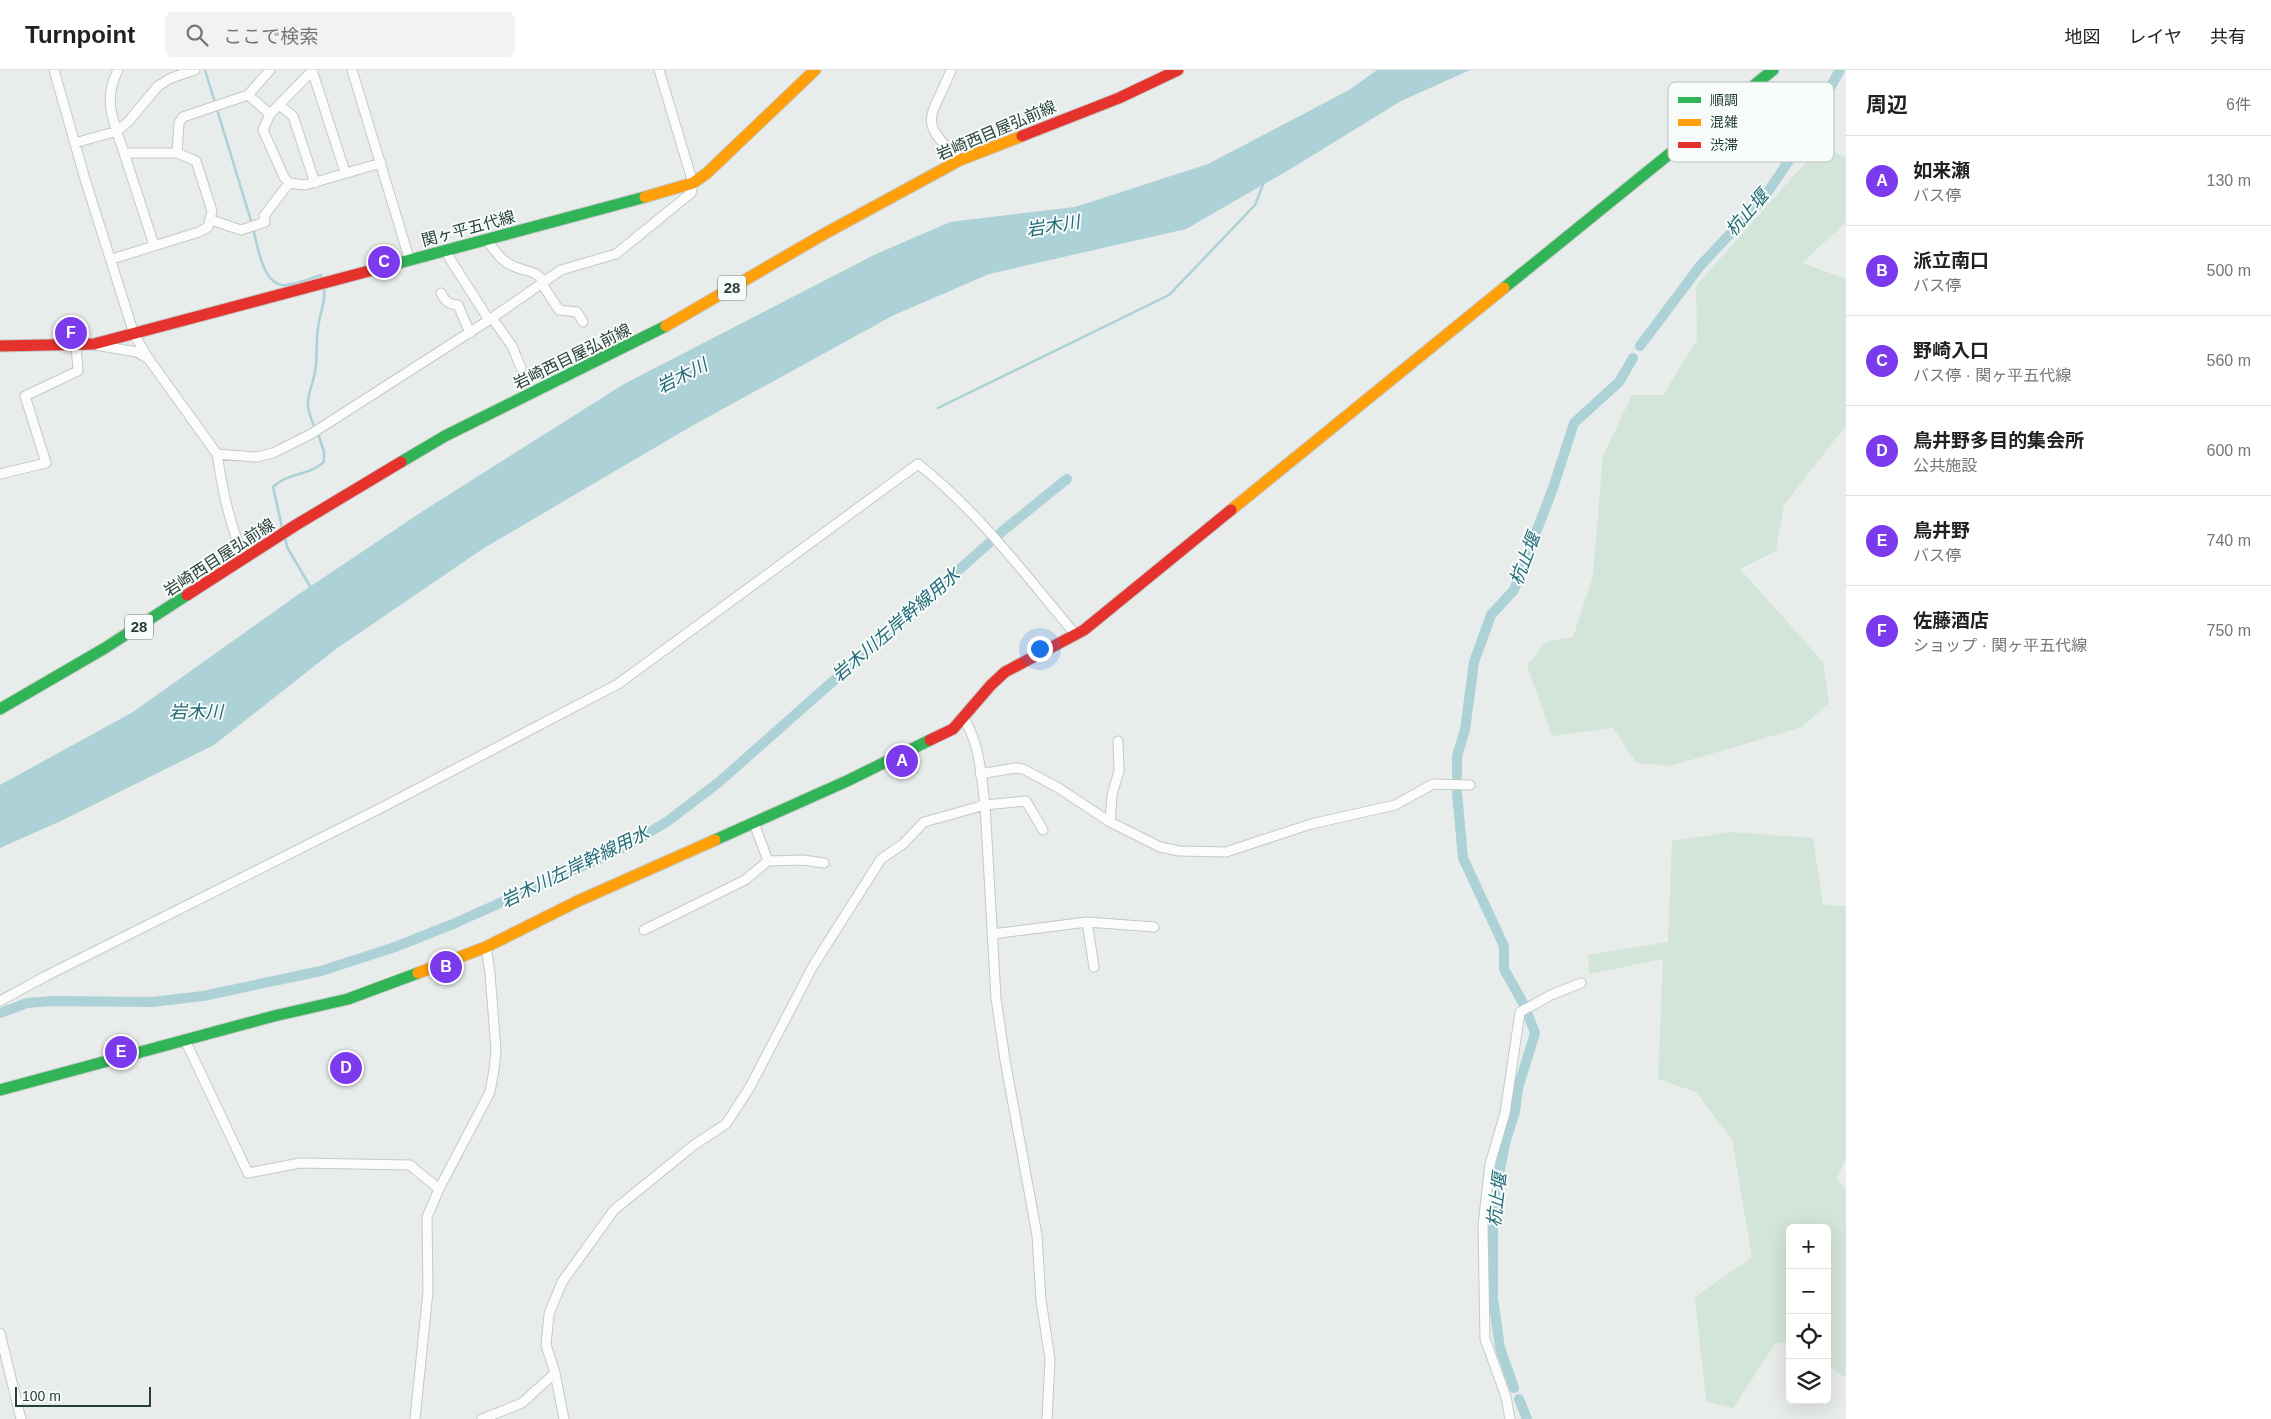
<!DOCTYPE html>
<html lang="ja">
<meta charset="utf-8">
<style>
:root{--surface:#fff;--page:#f2f2f2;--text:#222;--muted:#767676;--line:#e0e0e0;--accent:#7c3aed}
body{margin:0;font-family:Arial,"Noto Sans JP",sans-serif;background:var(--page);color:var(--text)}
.controls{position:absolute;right:15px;bottom:15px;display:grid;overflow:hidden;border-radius:8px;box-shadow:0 5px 20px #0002}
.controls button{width:45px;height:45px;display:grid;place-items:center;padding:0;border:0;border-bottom:1px solid var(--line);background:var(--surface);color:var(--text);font:25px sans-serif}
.scale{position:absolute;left:15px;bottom:12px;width:136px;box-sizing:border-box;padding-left:5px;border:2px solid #264039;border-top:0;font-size:14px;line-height:18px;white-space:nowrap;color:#264039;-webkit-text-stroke:4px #f7fbf9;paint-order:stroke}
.you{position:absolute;left:1039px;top:578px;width:18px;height:18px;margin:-12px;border:4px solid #fff;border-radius:50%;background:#1a73e8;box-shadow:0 0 0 8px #1a73e833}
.badge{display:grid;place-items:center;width:32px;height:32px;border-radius:50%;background:var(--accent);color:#fff;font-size:16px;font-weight:700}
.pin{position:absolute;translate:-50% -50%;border:2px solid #fff;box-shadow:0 1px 5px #0006}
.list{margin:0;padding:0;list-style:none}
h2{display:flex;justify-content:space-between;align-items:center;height:65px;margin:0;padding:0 20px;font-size:21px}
h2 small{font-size:16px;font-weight:400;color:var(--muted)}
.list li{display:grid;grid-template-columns:32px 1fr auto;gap:15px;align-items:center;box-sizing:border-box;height:90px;padding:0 20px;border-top:1px solid var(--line)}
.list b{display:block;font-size:19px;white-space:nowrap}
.list p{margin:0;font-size:16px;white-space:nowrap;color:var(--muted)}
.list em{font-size:16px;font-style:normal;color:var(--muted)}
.icon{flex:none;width:28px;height:28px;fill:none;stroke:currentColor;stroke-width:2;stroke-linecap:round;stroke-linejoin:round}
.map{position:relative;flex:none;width:1846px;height:1349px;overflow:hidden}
header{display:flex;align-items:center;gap:30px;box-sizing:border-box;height:70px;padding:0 25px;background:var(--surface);border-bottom:1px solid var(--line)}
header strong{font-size:24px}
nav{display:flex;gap:28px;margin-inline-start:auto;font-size:18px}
.search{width:350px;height:45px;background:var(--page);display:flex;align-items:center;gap:12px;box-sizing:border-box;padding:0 18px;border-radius:8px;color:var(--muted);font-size:19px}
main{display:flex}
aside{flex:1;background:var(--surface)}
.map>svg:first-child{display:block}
</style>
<header>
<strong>Turnpoint</strong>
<div class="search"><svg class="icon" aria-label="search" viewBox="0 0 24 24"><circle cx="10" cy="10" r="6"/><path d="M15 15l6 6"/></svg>ここで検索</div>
<nav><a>地図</a><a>レイヤ</a><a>共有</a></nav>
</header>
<main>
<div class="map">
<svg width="1846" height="1349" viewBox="0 0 1846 1349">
<rect width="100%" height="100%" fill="#e8ecea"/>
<path fill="#d3e4d8" d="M1821 75 1846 88V152L1802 193 1846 209V355L1784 435 1776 481 1740 499 1823 592 1829 633 1802 657 1670 696 1637 693 1613 658 1552 666 1527 595 1546 572 1573 567 1593 506 1603 386 1632 325H1663L1697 270 1696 216Z
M1731 762 1813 768 1823 835 1846 836V1087L1837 1109 1846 1120V1306H1843L1827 1294V1158H1790V1272L1775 1274 1733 1338 1706 1331 1695 1227 1752 1187 1732 1069 1696 1022 1658 1009 1663 889 1589 904 1588 885 1668 872 1672 771Z"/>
<path fill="#acd1d7" d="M1377 0H1470L1401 31 1292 98 1186 159 989 204 892 246 690 357 484 478 336 579 214 675 63 750 0 778V715L133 642 296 526 423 441 624 314 874 185 950 152 1075 137 1208 94 1349 20Z"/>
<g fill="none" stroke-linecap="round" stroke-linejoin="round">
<path stroke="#acd1d7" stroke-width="2.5" d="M205 0 252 154
M253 159C258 177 263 218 287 215 298 214 311 208 321 205L323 210
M938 338 1169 225 1255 135 1264 112
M315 358C300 326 313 324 316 295 317 280 316 266 319 252 321 240 326 231 324 218
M282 457 273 417C288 402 309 406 324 392V382L318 363
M285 467 287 477 311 518"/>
<path stroke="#acd1d7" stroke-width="10" d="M1640 276 1700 196 1763 129 1790 89 1840 0
M1457 706V686L1465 660 1474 592 1491 545 1514 520 1553 418 1574 353 1619 312 1633 288
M1457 723 1463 788 1504 876V899L1523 933
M0 943 27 933 52 931 152 932 203 926 321 901 395 877 453 854 625 777 668 751 719 712 1005 459 1067 409
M1514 1318 1500 1278 1493 1228V1133L1506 1070 1515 1042 1518 1018 1535 963 1528 945
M1519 1329 1527 1349"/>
<g stroke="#c5c9c7" stroke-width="11">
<path id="street" d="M54 0 85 109 134 264 148 288 217 384 256 387 273 383 311 364 492 248 561 200 616 184 691 123 693 113 659 0
M312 0 345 102
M313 0 270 44 263 60 284 107 289 113 305 115 381 93
M352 0 410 191
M951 0C932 49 915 49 960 90
M248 25 270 44
M279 35 293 46 315 113
M75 73 117 61 128 52 158 16 171 8 195 0
M124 83 154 175
M177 83 179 53 183 47 248 25 270 0
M211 150 241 160 265 152 264 146 289 113
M487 170C494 180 501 191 513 196 525 202 535 199 544 212
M445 181 489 250
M112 189 199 162 208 157 212 141 196 91 177 83H124C114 52 102 31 118 0
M542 214 559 240 577 242 583 252
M441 223C445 231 449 235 458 235L470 263
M492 248 512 276 521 298
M95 275 137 282 145 287
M217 384C223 423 229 453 245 489
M0 404 46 393 25 326 78 301 76 276
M964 649C980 674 981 705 985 735L996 928 1005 990 1037 1165 1041 1230 1050 1289 1047 1349
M980 704 1015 698 1023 699 1057 717 1110 752 1160 777 1179 781 1226 782 1311 754 1395 735 1433 714 1470 715
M1110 752 1112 725 1119 701 1118 671
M754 753 768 791
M1087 852 1094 897
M644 860 745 810 768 791 803 790 824 793
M992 864 1087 852 1154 857
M0 931 46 906 377 740 618 614 918 394C979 442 1026 506 1076 565
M185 970 248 1103 300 1093 410 1095 439 1119
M0 1263 21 1349
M555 1303 564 1349
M415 1349 428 1221 427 1147 439 1119 490 1022 494 1000 496 980 490 903 486 877
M482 1349 522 1333 555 1303 546 1275 549 1244 562 1212 614 1140 694 1075 726 1054 750 1017 813 896 881 789 903 774 924 752 985 735 1026 731 1043 760
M1510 1349 1506 1327 1485 1269 1483 1155 1490 1094 1505 1043 1520 942 1551 925 1581 913"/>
</g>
<g stroke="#c4c9c7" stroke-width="13">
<path id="fast" d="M384 197 645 127
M1504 218 1773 0
M401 392 445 366 666 256
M0 639 105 578 187 525
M715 770 847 711 930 670
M0 1020 274 946 348 929 418 903"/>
</g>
<g stroke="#c4c9c7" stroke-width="13">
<path id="slow" d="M645 127 693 113 707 103 815 0
M666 256 824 164 960 90 1022 66
M1231 440 1504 218
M418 903 486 877 578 831 715 770"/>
</g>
<g stroke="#c4c9c7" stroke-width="13">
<path id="jam" d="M1022 66 1119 28 1178 0
M0 276 94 274 384 197
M187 525 296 455 401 392
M930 670 953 659 991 615 1005 602 1084 560 1231 440"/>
</g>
<use href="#street" stroke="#fcfcfc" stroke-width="9"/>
<use href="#fast" stroke="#30b455" stroke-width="11"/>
<use href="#slow" stroke="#ff9f0a" stroke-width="11"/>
<use href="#jam" stroke="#e5322d" stroke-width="11"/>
</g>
<g text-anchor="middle" stroke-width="4" stroke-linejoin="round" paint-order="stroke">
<g fill="#f7fbf9" stroke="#657873" stroke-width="1">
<rect x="718" y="205.5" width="28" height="25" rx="4"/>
<rect x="125" y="544.5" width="28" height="25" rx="4"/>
</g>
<g font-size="15" font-weight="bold" fill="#264039">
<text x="732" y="223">28</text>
<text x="139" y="562">28</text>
</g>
<g font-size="16" fill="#264039" stroke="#f7fbf9">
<text transform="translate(996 60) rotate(-23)" y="6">岩崎西目屋弘前線</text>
<text transform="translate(468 158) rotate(-15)" y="6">関ヶ平五代線</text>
<text transform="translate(572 286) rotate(-26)" y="6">岩崎西目屋弘前線</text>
<text transform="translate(219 487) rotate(-33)" y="6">岩崎西目屋弘前線</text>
</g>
<g font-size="18" font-style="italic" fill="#236b79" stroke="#f7fbf9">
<text transform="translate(1747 143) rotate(-49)" y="6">杭止堰</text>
<text transform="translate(1053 156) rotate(-9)" y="6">岩木川</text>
<text transform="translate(682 306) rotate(-27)" y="6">岩木川</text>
<text transform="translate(1525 489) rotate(-69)" y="6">杭止堰</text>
<text transform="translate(896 555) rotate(-41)" y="6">岩木川左岸幹線用水</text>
<text x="196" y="648">岩木川</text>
<text transform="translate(575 797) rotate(-26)" y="6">岩木川左岸幹線用水</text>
<text transform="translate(1497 1130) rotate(-83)" y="6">杭止堰</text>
</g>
</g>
<rect x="1668" y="12" width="166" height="80" rx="8" fill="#f7fbf9" stroke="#b8c3bf" stroke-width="1"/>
<rect x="1678" y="27" width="23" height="6" fill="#30b455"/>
<rect x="1678" y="49" width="23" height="7" fill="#ff9f0a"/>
<rect x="1678" y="72" width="23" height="6" fill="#e5322d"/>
<g font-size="14" fill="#264039">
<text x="1710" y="35">順調</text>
<text x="1710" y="57">混雑</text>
<text x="1710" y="80">渋滞</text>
</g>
</svg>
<div class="controls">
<button>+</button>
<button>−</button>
<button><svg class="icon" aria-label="locate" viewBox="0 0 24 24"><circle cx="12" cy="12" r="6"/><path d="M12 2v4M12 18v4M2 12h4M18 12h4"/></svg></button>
<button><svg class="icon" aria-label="layers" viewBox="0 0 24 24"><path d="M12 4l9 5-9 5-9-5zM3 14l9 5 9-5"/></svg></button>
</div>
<div class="scale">100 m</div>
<div class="you"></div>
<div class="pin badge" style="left:902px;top:691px">A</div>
<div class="pin badge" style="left:446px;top:897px">B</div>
<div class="pin badge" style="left:384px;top:192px">C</div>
<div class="pin badge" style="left:346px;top:998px">D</div>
<div class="pin badge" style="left:121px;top:982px">E</div>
<div class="pin badge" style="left:71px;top:263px">F</div>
</div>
<aside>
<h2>周辺<small>6件</small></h2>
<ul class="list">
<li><span class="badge">A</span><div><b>如来瀬</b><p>バス停</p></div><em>130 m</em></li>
<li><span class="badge">B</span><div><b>派立南口</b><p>バス停</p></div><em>500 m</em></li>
<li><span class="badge">C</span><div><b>野崎入口</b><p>バス停 · 関ヶ平五代線</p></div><em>560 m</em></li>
<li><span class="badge">D</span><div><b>鳥井野多目的集会所</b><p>公共施設</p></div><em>600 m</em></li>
<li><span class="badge">E</span><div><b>鳥井野</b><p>バス停</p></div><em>740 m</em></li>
<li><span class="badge">F</span><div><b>佐藤酒店</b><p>ショップ · 関ヶ平五代線</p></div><em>750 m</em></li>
</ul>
</aside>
</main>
